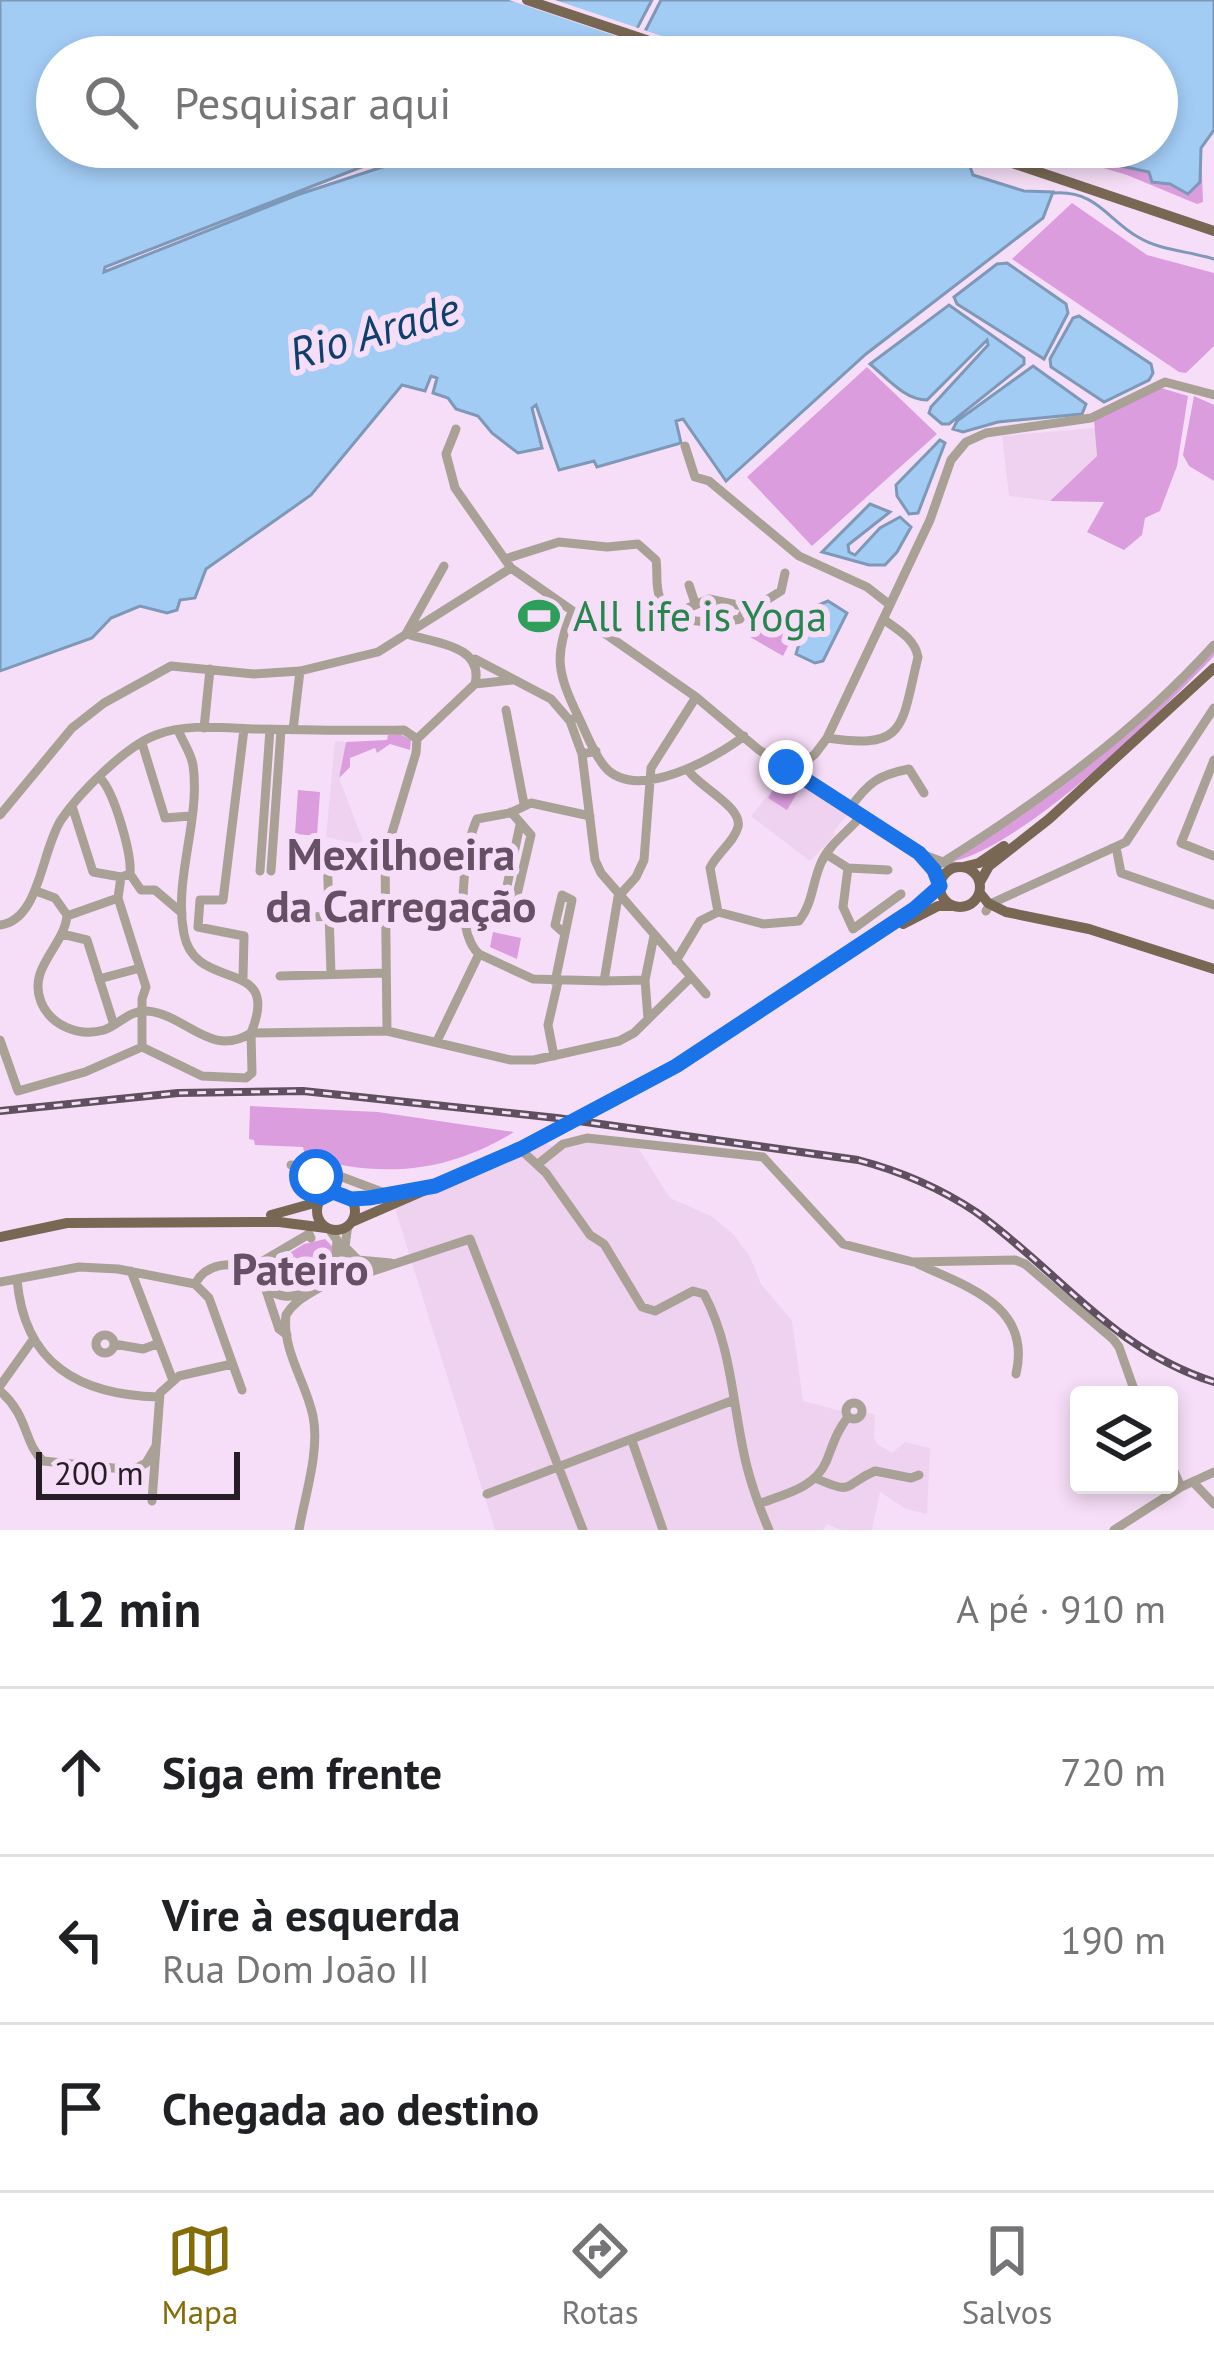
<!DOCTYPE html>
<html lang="pt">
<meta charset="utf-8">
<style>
:root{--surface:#fff;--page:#f2f2f2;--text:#202124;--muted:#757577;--line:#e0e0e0;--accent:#846c08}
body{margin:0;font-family:"PT Sans",sans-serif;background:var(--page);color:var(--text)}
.controls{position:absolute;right:36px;bottom:36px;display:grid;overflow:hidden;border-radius:12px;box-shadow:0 6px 18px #0003}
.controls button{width:108px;height:108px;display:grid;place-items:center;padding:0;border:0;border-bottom:3px solid var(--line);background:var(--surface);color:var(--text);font:60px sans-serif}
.scale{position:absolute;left:36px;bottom:30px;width:204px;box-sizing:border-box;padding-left:12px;border:6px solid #261d26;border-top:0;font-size:33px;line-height:42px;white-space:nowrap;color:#261d26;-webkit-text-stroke:9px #f7def8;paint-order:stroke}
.stop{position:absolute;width:36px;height:36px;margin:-27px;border:9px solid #1a73e8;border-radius:50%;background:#fff}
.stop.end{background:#1a73e8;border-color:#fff;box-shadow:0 3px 12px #0008}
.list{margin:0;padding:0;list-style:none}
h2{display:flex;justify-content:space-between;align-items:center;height:156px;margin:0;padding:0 48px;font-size:51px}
h2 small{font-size:39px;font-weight:400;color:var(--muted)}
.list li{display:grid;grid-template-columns:78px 1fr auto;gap:36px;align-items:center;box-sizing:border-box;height:168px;padding:0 48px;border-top:3px solid var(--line)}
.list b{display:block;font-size:45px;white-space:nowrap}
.list p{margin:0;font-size:39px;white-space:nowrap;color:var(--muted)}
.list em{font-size:39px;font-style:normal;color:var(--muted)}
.icon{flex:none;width:66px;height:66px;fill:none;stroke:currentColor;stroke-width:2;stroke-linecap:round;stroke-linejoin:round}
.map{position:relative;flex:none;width:1214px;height:1530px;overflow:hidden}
.search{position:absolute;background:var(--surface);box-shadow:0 6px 18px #0003;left:36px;right:36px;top:36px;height:132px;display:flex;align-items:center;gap:30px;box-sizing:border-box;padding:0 42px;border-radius:66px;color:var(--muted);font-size:45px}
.sheet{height:660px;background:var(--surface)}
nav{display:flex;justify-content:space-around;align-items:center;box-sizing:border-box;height:168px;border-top:3px solid var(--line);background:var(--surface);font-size:33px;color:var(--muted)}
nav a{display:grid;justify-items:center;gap:6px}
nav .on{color:var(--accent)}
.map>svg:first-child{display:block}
</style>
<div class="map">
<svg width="1214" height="1530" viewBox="0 0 1214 1530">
<rect width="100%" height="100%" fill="#f7def8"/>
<path fill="#efd1f0" d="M1095 428 1097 456 1050 501 1009 496 1002 436Z
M335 741 346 742 339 778 365 846 326 837Z
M784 775 849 813 833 832 835 835 810 861 751 816Z
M539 1139 555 1148 575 1140 639 1143V1149L670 1198 711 1216 733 1234 750 1257 761 1284 792 1321 803 1401 845 1412 875 1414 874 1437 877 1444 892 1453 905 1442 930 1448 927 1514 906 1509 880 1492 872 1530H841L827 1524 824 1530H495L393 1202Z"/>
<path fill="#db9dde" d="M1209 138 1201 148 1203 202 1197 204 1127 175 1033 147H1157Z
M1072 203 1147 255 1214 273V346L1186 373 1179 372 1012 259Z
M867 367 937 434 812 546 747 477Z
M1161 388 1188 396 1177 466 1160 511 1145 518 1142 535 1124 550 1087 532 1104 502 1050 501 1097 456 1094 420Z
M1194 396 1214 405V481L1189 466 1183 455Z
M765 608 801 621 783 656 750 637Z
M1214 649V656C1159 714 1027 845 951 862 1046 802 1139 735 1214 649Z
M400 734 411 740 410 750 390 744 377 753 375 748 350 758V767L339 778 346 742 387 740 388 735Z
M784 775 802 785 787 810 768 798Z
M298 790 320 792 317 836 295 834Z
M493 932 521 938 517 959 490 947Z
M250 1106 378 1112 514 1132C447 1173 380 1179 305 1156L303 1147 255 1145 254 1140 249 1139Z
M325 1239 334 1248C327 1274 301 1299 273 1286L266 1274 268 1266 304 1244Z"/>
<path fill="#a3ccf5" stroke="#7e98b7" stroke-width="3" d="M0 0H652L622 57H57V147H427L364 166 105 267 104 272 297 195 443 147H911L923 160 939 152 968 161 973 175 1024 191 1053 192 1043 218 866 354 726 481 683 419 676 421 681 443 597 467 594 461 559 470 536 405 532 408 542 448 518 453 492 433 478 416 456 409 448 398 433 393 437 378 431 376 425 391 402 385 311 495 206 569 195 598 180 600 177 610 167 613 140 606 111 618 92 638 0 671Z
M661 0H1214V130L1201 148 1200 182 1188 194 1170 184 1152 182 1149 172 1084 158 1062 147H1157V57H632Z
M1007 263 1066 304 1068 313 1044 359 957 304 954 297 997 264Z
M949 305 1024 358V364L949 424H942L929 413 931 407 988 345 987 340 927 400C905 400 887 378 870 364Z
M1079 316 1151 364 1153 373 1149 380 1104 402 1051 367 1050 359 1073 318Z
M1033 366 1086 404 1082 414 998 422 963 432 953 429 957 421Z
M940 440 945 443 918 513 909 514 897 496 896 485Z
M870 504 890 512 848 545 849 552 855 555 880 528 900 517 911 527 897 552 885 565H869L822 552Z
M828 601 847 613 823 661 815 663 796 654 803 630 817 628 811 608Z"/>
<path fill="#f7def8" d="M509 0H555L724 57H678Z"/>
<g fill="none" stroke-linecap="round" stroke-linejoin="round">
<path stroke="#7e98b7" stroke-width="3" d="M1054 193C1096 190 1108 220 1138 237 1161 251 1189 251 1214 259"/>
<path stroke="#aaa196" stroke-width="9" d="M456 429 446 454 455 488 511 568 696 697 759 750 919 853 956 867
M685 446 695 477 709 481 799 556 867 587 890 605
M505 559 559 542 607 547 638 544 656 560C658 572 655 587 660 598 672 626 716 624 740 619L747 607 709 599 676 613
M689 585 695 603
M747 607 757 606 781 591 785 573
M572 612C553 656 558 674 578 716
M406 634 444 566
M475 659 551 699 570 721
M475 684 513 680
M506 710 524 804
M204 728 210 669
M293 730 300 671
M827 738C907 750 901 727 918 657 915 639 897 629 883 619
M142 743 165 818 190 816
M596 751 582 754 570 721 578 716C586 732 593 753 605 767 636 803 716 758 744 736
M582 754 595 860 601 873 706 994
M1214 760 1181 843 1214 856
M688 770C699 787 743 807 738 827 734 842 717 853 710 868L718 912
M793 772 815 754 827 738 930 520 951 460 966 442 986 433 1091 418 1165 382 1214 395
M100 778C114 791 132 854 130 874
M72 806 93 872 121 877 130 874
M850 808C868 783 878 775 909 769L924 793
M511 812 531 835 512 916 501 914 520 825
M0 815 72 728 104 703 171 666 254 674 300 671 378 652 511 568
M295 848 465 861
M327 851 331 974
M1117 852 1121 873 1214 905
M826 854 848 868 888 870
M940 864C1039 802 1135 732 1214 645
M848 868 843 907 853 929 901 894
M260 871 270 729
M271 871 281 730
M130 874 141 890H155L182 913
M121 877 118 898 146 987 142 999V1047
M36 891 55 898 67 915C65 946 27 967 41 1002 51 1026 79 1037 104 1030 119 1025 129 1010 147 1011 186 1014 210 1059 251 1033 283 955 195 994 184 934 173 879 201 820 193 765 191 753 183 742 178 730
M618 897 636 877 644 860 651 768 696 697
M986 911 990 904 1126 842 1214 708
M67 916 118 898
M284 918 386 914
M0 925C40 920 41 851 61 820 79 793 126 746 156 735 186 723 224 728 256 729 305 730 355 731 404 730L417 739
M62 934 87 940 114 1025
M479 954 533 979 604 981 618 897
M676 961 700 921 718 912 763 924 799 921C813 903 812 883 821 863 829 844 848 832 861 816
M280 976 386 973
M243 978 244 936 198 927 200 900H223L244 729
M99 979 140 968
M645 980 648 1019
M604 981 645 980 654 936
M555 982 572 900 562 895 555 925 565 934
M387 1031 511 1060H534L619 1041 634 1033 691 977
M0 1040 18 1091 85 1072 142 1047 202 1076 246 1078 252 1073 251 1033 387 1031 385 856 416 753 417 739 475 684C484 646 437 643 410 635
M437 1041 479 954C454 932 463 849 477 819L510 813 531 803 590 816
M554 1056 548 1025 558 982
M520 1149 546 1173 590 1235 604 1244 642 1307 655 1311 693 1291 704 1294C730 1343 732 1396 743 1449 748 1476 758 1504 769 1530
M538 1164 563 1144 587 1138 763 1157 843 1244 913 1262 1015 1260 1025 1264 1113 1339 1119 1347 1136 1395
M291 1165 326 1171 382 1192
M299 1170 320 1181 321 1198
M329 1229 337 1240 335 1265
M347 1249 358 1260 391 1263
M918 1264C968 1287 1032 1306 1016 1374
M335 1265 339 1274 370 1272 470 1239 583 1530
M338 1270 343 1266H374
M131 1271 172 1378
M255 1273 263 1261 309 1234 311 1238
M17 1279C24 1364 79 1395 159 1397
M0 1282 79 1267 118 1269 195 1284
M195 1284C206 1263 234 1259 254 1273 262 1278 266 1288 274 1293 284 1298 293 1296 303 1294
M195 1284 209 1298 242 1390
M265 1287 279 1329 287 1335
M96 1344a9 9 0 1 1 18 0a9 9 0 1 1-18 0Z
M114 1344 143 1349 157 1344
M0 1386 32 1341
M0 1391C29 1416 23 1442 43 1461L133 1470 146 1463 156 1446
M846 1411a8 8 0 1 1 16 0a8 8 0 1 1-16 0Z
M632 1441 663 1530
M1169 1460 1181 1487
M815 1478C856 1496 842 1485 875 1471L911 1478 919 1475
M1193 1482 1214 1504
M487 1494 734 1400
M152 1501 160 1393 179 1376 232 1364
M759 1504C784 1494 814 1489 826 1462 833 1445 836 1432 848 1417
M299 1530C305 1495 320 1451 313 1416 306 1382 282 1351 286 1315 300 1291 328 1291 340 1267 346 1254 345 1240 348 1226
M1114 1530 1181 1487 1214 1472"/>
<path stroke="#776753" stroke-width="10" d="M527 0 697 57
M965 147 1214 231
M940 887a20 20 0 1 1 40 0a20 20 0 1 1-40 0Z
M963 867 979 863 1004 846
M980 882 989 866 1049 819 1214 668
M980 893 988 903 1006 912 1089 929 1214 969
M903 924 938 906H954
M317 1211a19 19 0 1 1 38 0a19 19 0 1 1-38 0Z
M351 1199 408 1190
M271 1215 318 1202
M352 1222 520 1149 676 1066 914 909 940 886
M0 1237 67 1223 279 1222 326 1228"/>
<g stroke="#5e505e" stroke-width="8">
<path id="rail" d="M0 1111 178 1093 303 1091 557 1118 858 1160C900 1171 940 1188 976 1212 1060 1272 1111 1349 1214 1382"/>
</g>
<use href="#rail" stroke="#f7def8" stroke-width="3" stroke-dasharray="9" stroke-linecap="butt"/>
</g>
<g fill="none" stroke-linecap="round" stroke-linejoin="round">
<path stroke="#1a73e8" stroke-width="15" d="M316 1176 323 1189 321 1198 333 1192 351 1199 369 1198 435 1186 520 1149 676 1066 914 909 940 886 934 870 919 853 786 767"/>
</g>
<defs>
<g id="stadium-bare" transform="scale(3.24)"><path d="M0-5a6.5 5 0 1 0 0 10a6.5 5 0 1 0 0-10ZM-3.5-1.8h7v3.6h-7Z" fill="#2e9e5b" stroke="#f7def8" stroke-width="2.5" paint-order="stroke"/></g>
</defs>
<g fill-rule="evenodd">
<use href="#stadium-bare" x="539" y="616"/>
</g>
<g text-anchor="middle" stroke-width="12" stroke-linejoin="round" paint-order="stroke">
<g font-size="42" fill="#27864d" stroke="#f7def8" text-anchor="start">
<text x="573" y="631">All life is Yoga</text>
</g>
<g font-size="45" font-style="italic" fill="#0d406c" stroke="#f7def8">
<text transform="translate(374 331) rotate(-16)" y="16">Rio Arade</text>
</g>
<g font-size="45" font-weight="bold" fill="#655065" stroke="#f7def8">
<text x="401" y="870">Mexilhoeira<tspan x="401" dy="52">da Carregação</tspan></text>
<text x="300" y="1285">Pateiro</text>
</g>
</g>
</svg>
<div class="controls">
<button><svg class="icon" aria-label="layers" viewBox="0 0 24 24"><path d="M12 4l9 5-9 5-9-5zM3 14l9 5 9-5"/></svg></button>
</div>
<div class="scale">200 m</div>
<div class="stop" style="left:316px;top:1176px"></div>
<div class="stop end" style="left:786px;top:767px"></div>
<div class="search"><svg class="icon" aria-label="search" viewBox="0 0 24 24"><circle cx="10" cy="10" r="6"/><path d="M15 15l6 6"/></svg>Pesquisar aqui</div>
</div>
<section class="sheet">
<h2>12 min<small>A pé · 910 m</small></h2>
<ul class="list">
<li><svg class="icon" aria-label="ahead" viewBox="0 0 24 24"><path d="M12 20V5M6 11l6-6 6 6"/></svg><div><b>Siga em frente</b></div><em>720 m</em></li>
<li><svg class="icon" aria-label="left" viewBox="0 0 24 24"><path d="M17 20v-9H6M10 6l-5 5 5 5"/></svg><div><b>Vire à esquerda</b><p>Rua Dom João II</p></div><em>190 m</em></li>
<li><svg class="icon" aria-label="arrive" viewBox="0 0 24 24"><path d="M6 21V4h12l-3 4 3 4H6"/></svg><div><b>Chegada ao destino</b></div></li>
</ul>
</section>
<nav>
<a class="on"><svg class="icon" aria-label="map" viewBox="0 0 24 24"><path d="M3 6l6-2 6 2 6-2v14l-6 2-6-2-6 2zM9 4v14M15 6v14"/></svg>Mapa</a>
<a><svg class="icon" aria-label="directions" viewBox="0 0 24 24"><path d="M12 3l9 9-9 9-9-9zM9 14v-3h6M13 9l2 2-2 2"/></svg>Rotas</a>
<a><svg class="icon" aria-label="saved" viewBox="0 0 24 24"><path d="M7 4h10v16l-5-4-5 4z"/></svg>Salvos</a>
</nav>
